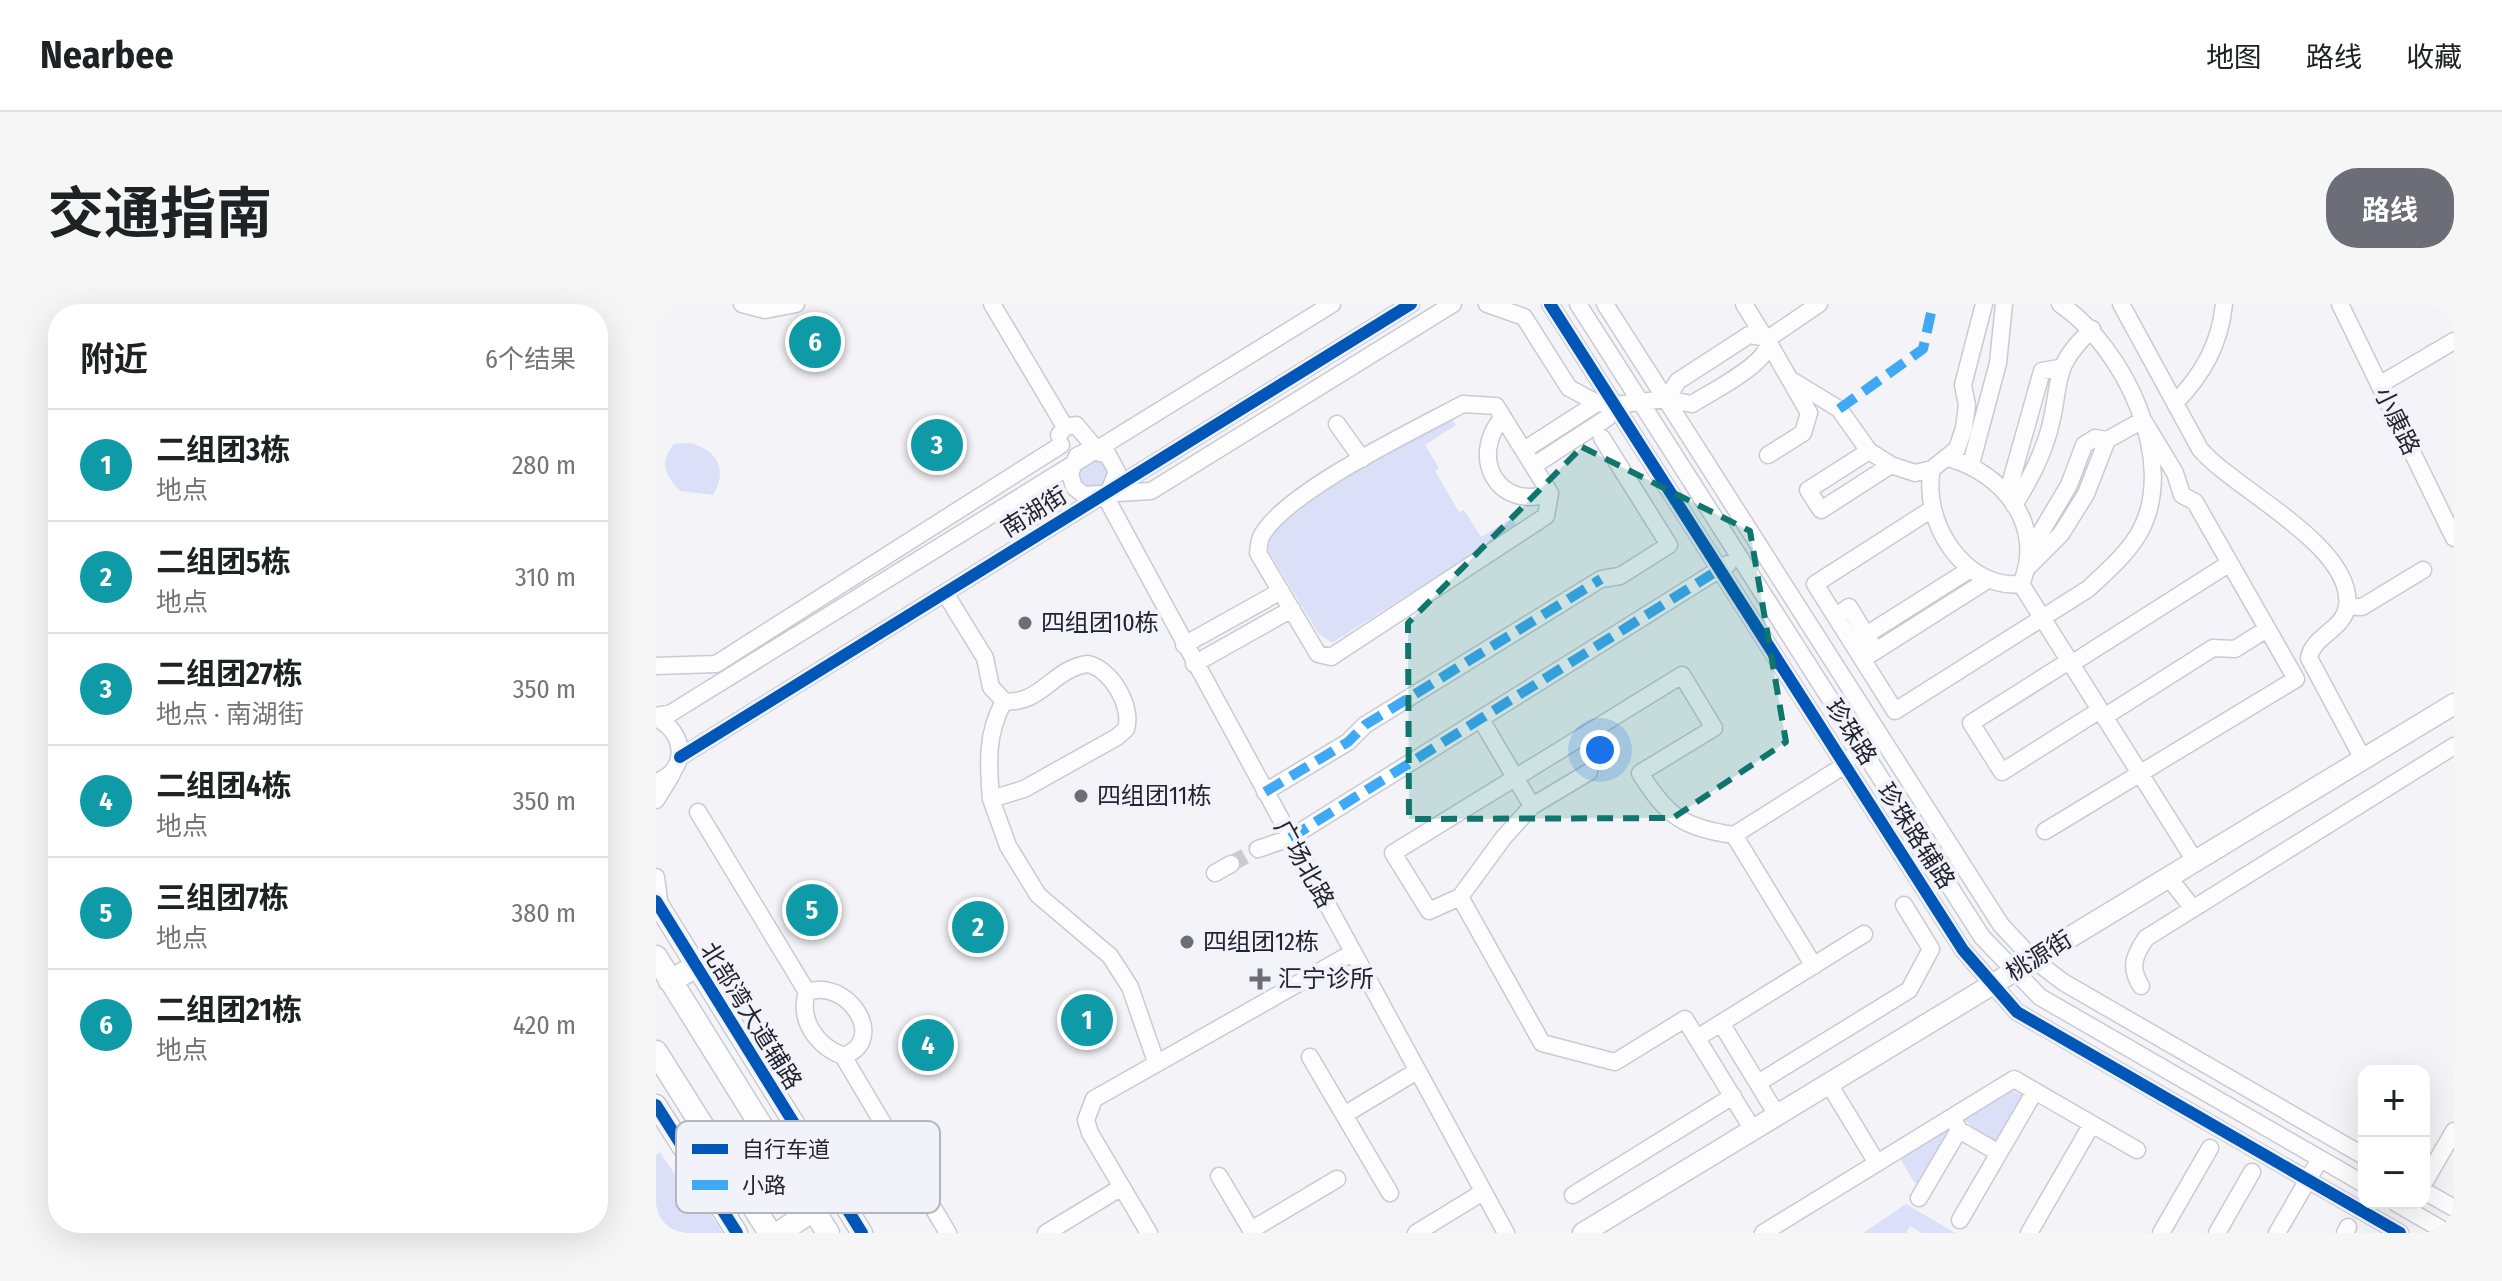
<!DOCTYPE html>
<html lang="zh">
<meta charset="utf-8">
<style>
:root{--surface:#fff;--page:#f6f6f6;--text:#202124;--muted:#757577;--line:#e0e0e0;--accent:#6c6d77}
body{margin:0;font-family:"Fira Sans Condensed","Noto Sans SC",sans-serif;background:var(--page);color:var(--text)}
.controls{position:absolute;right:24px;bottom:24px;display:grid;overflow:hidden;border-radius:16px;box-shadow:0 8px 32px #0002}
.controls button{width:72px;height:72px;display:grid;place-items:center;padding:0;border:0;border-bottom:2px solid var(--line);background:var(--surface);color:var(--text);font:40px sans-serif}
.you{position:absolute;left:944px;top:446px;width:28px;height:28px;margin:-20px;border:6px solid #fff;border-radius:50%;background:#1a73e8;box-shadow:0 0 0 12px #1a73e833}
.badge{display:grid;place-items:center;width:52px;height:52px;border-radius:50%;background:var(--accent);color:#fff;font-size:26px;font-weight:700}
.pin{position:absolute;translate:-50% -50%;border:4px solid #fff;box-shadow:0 2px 8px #0006}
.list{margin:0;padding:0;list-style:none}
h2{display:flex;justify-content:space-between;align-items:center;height:104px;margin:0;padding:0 32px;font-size:34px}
h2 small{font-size:26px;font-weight:400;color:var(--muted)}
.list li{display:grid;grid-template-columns:52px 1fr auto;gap:24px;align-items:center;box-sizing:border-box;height:112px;padding:0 32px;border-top:2px solid var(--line)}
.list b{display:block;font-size:30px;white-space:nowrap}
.list p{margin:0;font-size:26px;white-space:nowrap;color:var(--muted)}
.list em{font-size:26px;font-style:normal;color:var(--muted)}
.map{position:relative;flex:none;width:1798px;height:929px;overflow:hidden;border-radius:32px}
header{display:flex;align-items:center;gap:48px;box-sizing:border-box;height:112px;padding:0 40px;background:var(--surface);border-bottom:2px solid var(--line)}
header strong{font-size:38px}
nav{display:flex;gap:44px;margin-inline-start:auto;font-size:28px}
.intro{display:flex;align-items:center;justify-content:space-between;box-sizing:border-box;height:192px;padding:0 48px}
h1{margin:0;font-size:56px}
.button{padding:20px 36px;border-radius:32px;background:var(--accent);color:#fff;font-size:28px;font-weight:700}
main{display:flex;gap:48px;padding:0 48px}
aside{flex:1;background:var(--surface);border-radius:32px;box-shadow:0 8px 32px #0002}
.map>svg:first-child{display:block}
</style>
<header>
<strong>Nearbee</strong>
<nav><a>地图</a><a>路线</a><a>收藏</a></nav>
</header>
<div class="intro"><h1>交通指南</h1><a class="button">路线</a></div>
<main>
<aside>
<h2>附近<small>6个结果</small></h2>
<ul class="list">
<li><span class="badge" style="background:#0f9aa8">1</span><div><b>二组团3栋</b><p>地点</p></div><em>280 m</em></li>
<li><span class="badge" style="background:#0f9aa8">2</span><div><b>二组团5栋</b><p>地点</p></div><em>310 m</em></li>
<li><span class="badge" style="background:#0f9aa8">3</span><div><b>二组团27栋</b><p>地点 · 南湖街</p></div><em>350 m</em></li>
<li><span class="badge" style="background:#0f9aa8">4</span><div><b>二组团4栋</b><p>地点</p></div><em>350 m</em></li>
<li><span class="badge" style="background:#0f9aa8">5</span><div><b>三组团7栋</b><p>地点</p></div><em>380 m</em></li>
<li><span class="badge" style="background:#0f9aa8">6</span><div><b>二组团21栋</b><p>地点</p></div><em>420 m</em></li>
</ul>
</aside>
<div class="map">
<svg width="1798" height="929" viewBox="0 0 1798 929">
<rect width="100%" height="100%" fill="#f4f4f8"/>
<path fill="#dbdff7" d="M794 112 800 121 769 141 783 164 779 167 803 208 808 206 825 233 856 214 861 222 676 339 663 330 613 248 609 238C632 193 747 138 794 112Z
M34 139C62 146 72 166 57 191L24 187C9 171 3 159 18 140Z
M423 169a14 14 0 1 1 28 0a14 14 0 1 1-28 0Z
M1350 785 1370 792 1342 841 1305 814Z
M1294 821 1297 827 1265 882 1258 878 1244 854Z
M4 848 34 893 41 890 67 929H0V851Z
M1250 900 1299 929H1266L1254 922 1250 929H1207Z"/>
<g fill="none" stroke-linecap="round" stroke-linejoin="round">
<path stroke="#cacad0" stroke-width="16" stroke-dasharray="16 8" stroke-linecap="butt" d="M575 560 602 545"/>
<g stroke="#c9cad3" stroke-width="19">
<path id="minor" d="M86 0 109 6 140 0
M336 0 409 123
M831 0 868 13 913 84 941 99
M894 0 1307 646 1361 708 1744 929
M922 0 1326 633 1384 693 1708 880
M949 0 1345 621 1377 655 1407 678 1708 852
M1088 0 1107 31
M1465 0 1544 145C1576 184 1699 242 1691 302 1688 326 1657 331 1653 354L1707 455
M1684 0 1798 234
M1093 31 1113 34C1117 58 1056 87 1036 100L1010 95 1022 77Z
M1113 34 1163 0
M1137 77 1183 105 1213 147 1235 161 1259 169 1276 165 1301 145 1308 124 1311 101 1307 81 1328 0
M1723 81 1798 37
M1519 99C1547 70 1564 40 1568 0
M807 100 840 102 894 189 890 212 675 353 662 350 602 249C603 243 603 235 606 231 631 187 759 126 807 100Z
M847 113C812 153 842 208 894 189
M681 120 706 155
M403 131 409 123 420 121 441 146
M868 146 941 99 959 101 1010 95
M1213 147 1152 186 1165 206 1235 161
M1112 151 1147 129 1153 109 1114 41
M1315 160 1342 59 1348 0
M877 162 951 114 959 101
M1276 165C1265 217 1308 286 1365 280 1390 223 1348 169 1292 154
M453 187 461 168 452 151 433 146 421 152 414 170 418 183 428 191 495 187 797 0
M448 190 850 929
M1351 191 1386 67 1403 64
M1358 201C1373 177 1385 155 1393 127 1407 76 1393 66 1436 25
M1276 205 1159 280 1239 407 1432 285C1450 268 1469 252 1482 231 1525 159 1467 42 1404 0
M1375 245 1413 181 1428 141 1439 134 1451 136
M1373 262 1405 230 1430 190 1451 136 1487 116 1519 169 1526 191 1539 198 1640 375 1389 527
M1365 280 1539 557
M289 289 329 354 335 383 348 397C384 402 397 364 432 360 455 365 477 402 470 425L461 433 368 485 335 495 352 542 382 591 454 652 474 683 500 758
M1691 302 1706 303 1767 266
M1180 312 1193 303 1210 331
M528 341 625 287
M1220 347 1210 331 1313 266
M1207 355 1330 277
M1413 357 1315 419 1346 468 1444 406
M538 360 636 305
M1415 360 1574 259
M0 362 60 360 405 141
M0 412 15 409 676 0
M1448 413 1557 344 1579 345 1611 325
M0 414C29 427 34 466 0 478
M830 424 876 502
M24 453 755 0
M933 468 876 502 848 533 804 593 773 607 737 549 1026 371 1058 424 984 469C1011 512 1027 524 1078 531
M609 488 692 438 709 421 945 275 964 272 1013 241 946 134
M335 495C332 459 330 430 348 397
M0 496 16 470
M42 508 151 688C192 673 233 737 187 752
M602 545 634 534 1072 260
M559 569 575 560
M0 573 4 604
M1512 573 1536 603
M804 593 886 739 959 758 1029 715 1097 826
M1158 662 1078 531 1189 461 1194 454
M1485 682C1473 663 1478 652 1490 634L1798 442
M151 688C142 716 161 742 187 752L292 929
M1065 719 1121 811
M1041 734 1208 630
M654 753 734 889
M1102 779 1253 686 1275 645 1248 601
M1173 780 1221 859
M688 811 761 767
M1303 826 1343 849
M563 872 597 929
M1768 879 1798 827
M1768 887 1798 904
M917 891 1077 792
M1263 894 1303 826 1296 813
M1740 899 1792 929
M1304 916 1379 787
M595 926 681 875
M390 929 466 883
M493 929 434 829 430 816 438 795 696 649
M760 929 827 888
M1107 929 1358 775 1481 846
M1373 929 1436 820
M1505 929 1554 844
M1561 929 1596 868
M1621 929 1664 855
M1689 929 1692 923"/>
</g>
<g stroke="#c9cad3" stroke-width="23">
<path id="major" d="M0 597 206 929
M0 801 81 929
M927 929 1798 400"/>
</g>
<g stroke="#c9cad3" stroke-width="25">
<path id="highway" d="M0 653 172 929
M14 677 39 663
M0 748 114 929
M123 929 157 906"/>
</g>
<use href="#minor" stroke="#fdfdfe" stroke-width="16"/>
<use href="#major" stroke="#fdfdfe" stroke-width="20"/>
<use href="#highway" stroke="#fdfdfe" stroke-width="22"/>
<path stroke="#3fa9f5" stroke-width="10" stroke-dasharray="20 10" stroke-linecap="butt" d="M1183 105 1267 45 1277 0
M609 488 692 438 709 421 945 275
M634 534 1064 265"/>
<g stroke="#f2f3fa" stroke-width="17">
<path id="cycleway" d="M894 0 1307 646 1361 708 1744 929
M24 453 755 0
M0 597 206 929
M0 801 81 929"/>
</g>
<use href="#cycleway" stroke="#0057b8" stroke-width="12"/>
</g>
<path fill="#0f766e" fill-opacity="0.2" stroke="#0f766e" stroke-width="6" stroke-dasharray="16 10" stroke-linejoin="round" d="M926 143 1094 227 1130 438 1017 514 753 515 752 319Z"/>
<g fill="#6c6d77" stroke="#f2f3fa" stroke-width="3">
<circle cx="369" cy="319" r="8"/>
<circle cx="425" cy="492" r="8"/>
<circle cx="531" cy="638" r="8"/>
<path d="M600 663h8v8h8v8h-8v8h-8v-8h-8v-8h8z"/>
</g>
<g text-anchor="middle" stroke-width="8" stroke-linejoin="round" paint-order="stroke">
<g font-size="24" fill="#222431" stroke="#f2f3fa">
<text transform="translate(1741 117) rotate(64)" y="8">小康路</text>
<text transform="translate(378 208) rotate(-32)" y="8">南湖街</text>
<text transform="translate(1195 428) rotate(57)" y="8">珍珠路</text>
<text transform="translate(1260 532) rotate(57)" y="8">珍珠路辅路</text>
<text transform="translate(648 560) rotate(61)" y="8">广场北路</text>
<text transform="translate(1383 652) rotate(-32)" y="8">桃源街</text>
<text transform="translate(95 712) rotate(58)" y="8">北部湾大道辅路</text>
</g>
<g font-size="24" fill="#222431" stroke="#f2f3fa" text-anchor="start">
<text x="385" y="327">四组团10栋</text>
<text x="441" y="500">四组团11栋</text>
<text x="547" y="646">四组团12栋</text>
<text x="622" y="683">汇宁诊所</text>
</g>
</g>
<rect x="20" y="817" width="264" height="92" rx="12" fill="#f2f3fa" stroke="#b4b5be" stroke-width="2"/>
<rect x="36" y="840" width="36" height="10" fill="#0057b8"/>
<rect x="36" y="876" width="36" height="10" fill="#3fa9f5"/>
<g font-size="22" fill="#222431">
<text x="86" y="853">自行车道</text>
<text x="86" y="889">小路</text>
</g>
</svg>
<div class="controls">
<button>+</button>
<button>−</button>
</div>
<div class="you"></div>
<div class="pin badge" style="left:431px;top:716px;background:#0f9aa8">1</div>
<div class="pin badge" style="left:322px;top:623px;background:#0f9aa8">2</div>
<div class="pin badge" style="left:281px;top:141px;background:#0f9aa8">3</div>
<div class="pin badge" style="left:272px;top:741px;background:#0f9aa8">4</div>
<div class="pin badge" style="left:156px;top:606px;background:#0f9aa8">5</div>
<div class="pin badge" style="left:159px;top:38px;background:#0f9aa8">6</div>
</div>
</main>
